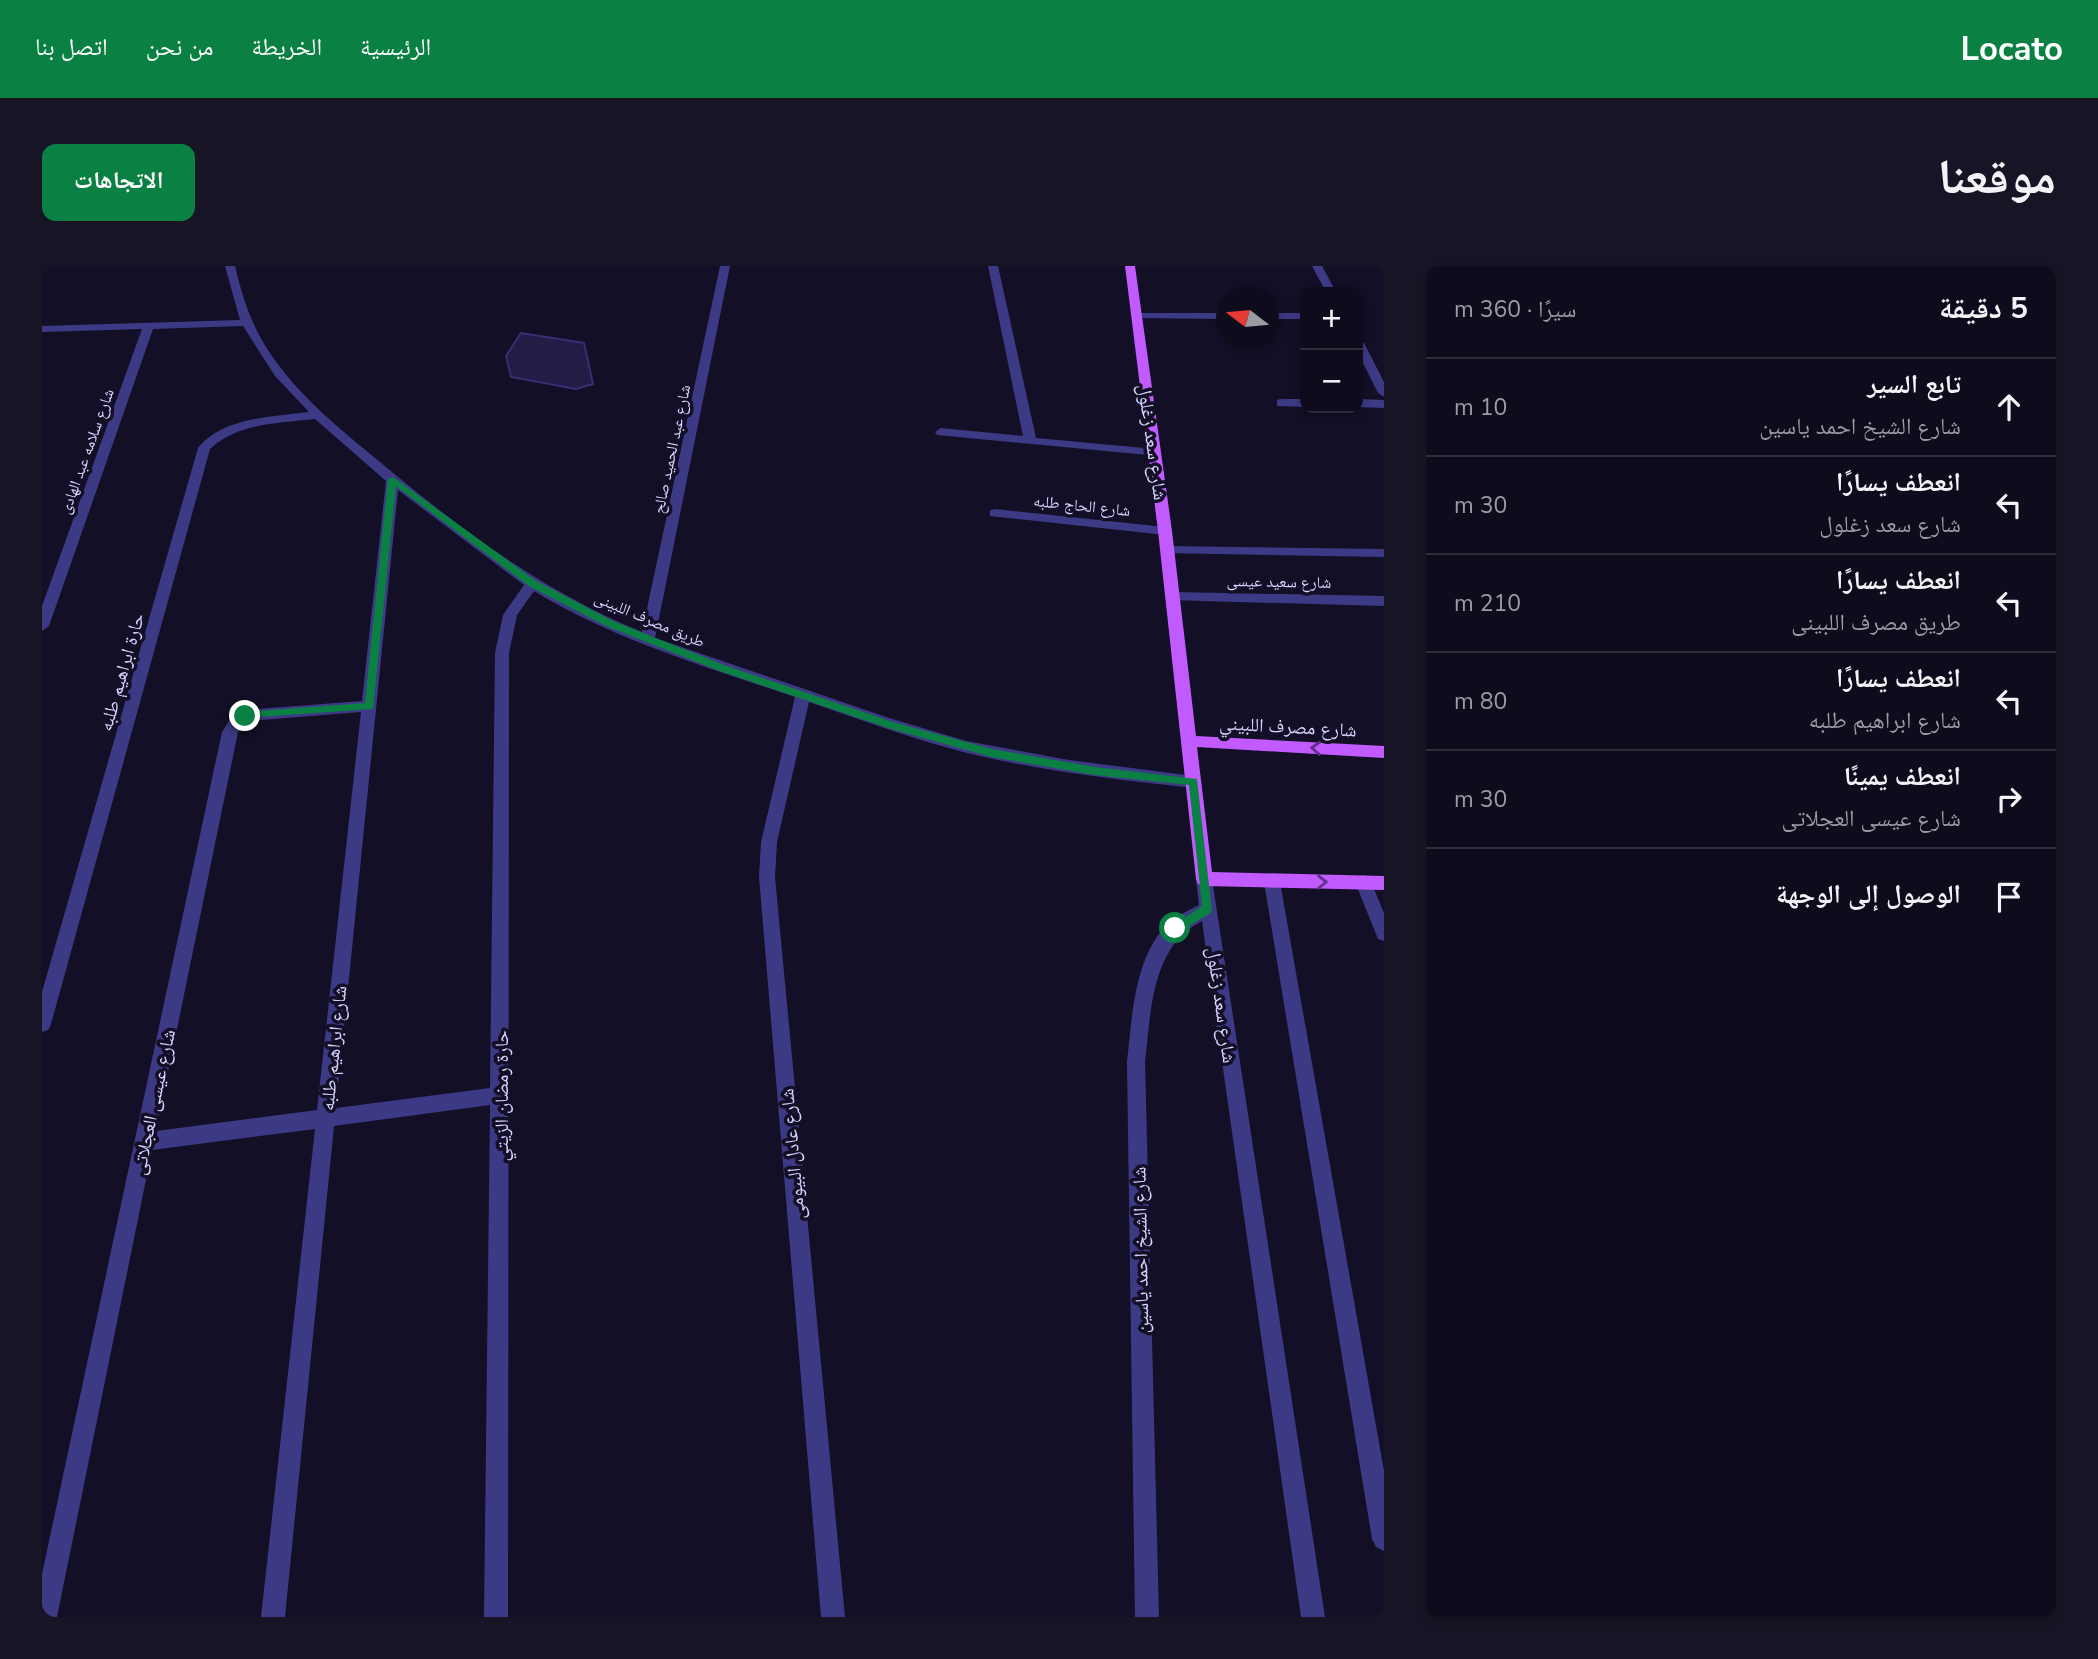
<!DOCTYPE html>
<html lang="ar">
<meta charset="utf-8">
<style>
:root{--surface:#0e0b1c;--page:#171425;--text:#f1f3f6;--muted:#9b9ba3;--line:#2e2b3b;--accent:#0b8043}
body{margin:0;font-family:"Nunito Sans","Noto Naskh Arabic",sans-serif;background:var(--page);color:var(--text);direction:rtl}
.controls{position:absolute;right:21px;top:21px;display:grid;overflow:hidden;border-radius:14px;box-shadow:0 4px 10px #0003}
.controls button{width:63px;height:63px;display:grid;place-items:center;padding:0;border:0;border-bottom:2px solid var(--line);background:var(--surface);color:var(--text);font:35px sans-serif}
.compass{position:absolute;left:1174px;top:21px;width:63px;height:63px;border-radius:50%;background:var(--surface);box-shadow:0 4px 10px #0003;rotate:286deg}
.stop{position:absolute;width:21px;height:21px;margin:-16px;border:5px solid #0b8043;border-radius:50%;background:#fff}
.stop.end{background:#0b8043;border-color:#fff;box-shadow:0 2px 7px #0008}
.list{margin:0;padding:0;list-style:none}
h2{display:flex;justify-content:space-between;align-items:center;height:91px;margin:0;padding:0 28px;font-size:30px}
h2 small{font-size:23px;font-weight:400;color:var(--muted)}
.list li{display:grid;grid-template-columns:46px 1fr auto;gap:21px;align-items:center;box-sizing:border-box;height:98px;padding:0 28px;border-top:2px solid var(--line)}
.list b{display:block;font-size:26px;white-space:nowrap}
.list p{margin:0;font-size:23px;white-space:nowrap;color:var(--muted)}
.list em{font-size:23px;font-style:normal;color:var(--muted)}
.icon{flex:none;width:38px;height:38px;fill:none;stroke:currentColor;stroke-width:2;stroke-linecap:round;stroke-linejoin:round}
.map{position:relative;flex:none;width:1342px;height:1351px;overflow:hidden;direction:ltr;border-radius:14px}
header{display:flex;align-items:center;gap:42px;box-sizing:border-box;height:98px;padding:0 35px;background:var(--accent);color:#fff}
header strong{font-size:33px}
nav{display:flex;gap:38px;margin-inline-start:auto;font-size:24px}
.intro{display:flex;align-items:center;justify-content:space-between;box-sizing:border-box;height:168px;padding:0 42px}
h1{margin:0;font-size:49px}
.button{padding:18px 32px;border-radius:14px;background:var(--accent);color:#fff;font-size:24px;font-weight:700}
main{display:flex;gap:42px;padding:0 42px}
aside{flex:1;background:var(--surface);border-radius:14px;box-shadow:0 4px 10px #0003}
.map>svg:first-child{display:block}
</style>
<header>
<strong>Locato</strong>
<nav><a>الرئيسية</a><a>الخريطة</a><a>من نحن</a><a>اتصل بنا</a></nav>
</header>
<div class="intro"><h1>موقعنا</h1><a class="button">الاتجاهات</a></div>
<main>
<aside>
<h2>5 دقيقة<small>سيرًا · 360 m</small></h2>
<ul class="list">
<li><svg class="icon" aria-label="ahead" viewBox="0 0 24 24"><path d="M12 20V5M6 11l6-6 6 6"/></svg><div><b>تابع السير</b><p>شارع الشيخ احمد ياسين</p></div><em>10 m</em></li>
<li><svg class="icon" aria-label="left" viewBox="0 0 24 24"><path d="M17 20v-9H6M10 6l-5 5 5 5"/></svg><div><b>انعطف يسارًا</b><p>شارع سعد زغلول</p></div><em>30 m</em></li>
<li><svg class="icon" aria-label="left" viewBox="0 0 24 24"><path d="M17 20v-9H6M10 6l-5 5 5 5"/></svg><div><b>انعطف يسارًا</b><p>طريق مصرف اللبينى</p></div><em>210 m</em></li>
<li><svg class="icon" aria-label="left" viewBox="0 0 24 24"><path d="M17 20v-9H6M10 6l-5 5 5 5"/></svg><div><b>انعطف يسارًا</b><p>شارع ابراهيم طلبه</p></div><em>80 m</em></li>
<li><svg class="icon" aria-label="right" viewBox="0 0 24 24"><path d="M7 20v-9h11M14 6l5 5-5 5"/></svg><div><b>انعطف يمينًا</b><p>شارع عيسى العجلاتى</p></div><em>30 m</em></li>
<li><svg class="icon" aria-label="arrive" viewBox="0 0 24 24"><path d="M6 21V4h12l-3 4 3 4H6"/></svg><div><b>الوصول إلى الوجهة</b></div></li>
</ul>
</aside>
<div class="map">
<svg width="1342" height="1351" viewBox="0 0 1342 1351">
<rect width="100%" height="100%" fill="#130f26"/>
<path fill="#241b47" stroke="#3b2d73" stroke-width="2" d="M479 67 542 77 551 118 534 123 469 111 464 90Z"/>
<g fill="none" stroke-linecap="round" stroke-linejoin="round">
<path fill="#3d3a85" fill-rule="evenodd" d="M183 0H193C200 30 209 58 226 84 254 128 298 163 338 196 419 264 502 326 600 366L678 0H688L613 372 847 452 924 475 1027 494 1152 510 1160 516 1152 522C1076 514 999 505 925 487 871 473 819 454 767 436L735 576 733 611 803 1351H779L717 611 719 576 753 431C664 401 573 374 492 325L475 349 467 387 466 1351H442L448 839 292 860 243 1351H219L273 863 110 884 15 1351H0V1308L180 466 189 452 203 444 320 435 344 215 273 153C238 157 195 157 168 183L9 758 6 764 0 766V726L156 182C181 151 230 151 267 146L233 110 201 60 111 63 7 360 0 365V340L100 63 0 66V60L198 54ZM356 224 482 319 461 349 453 387 448 822 294 842ZM319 446 275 844 114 865 196 466 206 455Z
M946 0H956L994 172 1113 183 1119 187 1117 190 895 169 893 166 899 162 981 170Z
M1270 0H1280L1294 26H1284Z
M1095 47H1184V53L1091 52 1090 50Z
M1226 47H1263V53H1226Z
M1316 74 1322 77 1342 116V131L1336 127 1316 87Z
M1239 133H1263V141L1235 140V134Z
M1316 133 1342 134V142L1316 141Z
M953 243 1123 261 1130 265 1123 269 948 250V244Z
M1125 280 1342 283V291L1120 287V281Z
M1131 326 1342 330V340L1126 334V328Z
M1162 606 1168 608 1170 613 1283 1351H1259L1160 655C1109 680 1109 746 1103 796L1117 1351H1093L1085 796C1090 752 1092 688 1128 656 1137 648 1148 644 1157 639L1154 613 1156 608Z
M1230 609 1236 611 1238 616 1342 1205V1285L1334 1281 1330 1273 1222 616 1224 611Z
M1321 609 1327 611 1342 647V675L1336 673 1313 616 1315 611Z"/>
<path fill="#c25bff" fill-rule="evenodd" d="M1083 0H1093L1130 265 1154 470 1342 480V492L1155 481 1170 606 1342 610V624L1162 620 1156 618 1154 613 1116 265Z"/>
</g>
<defs><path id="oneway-chevron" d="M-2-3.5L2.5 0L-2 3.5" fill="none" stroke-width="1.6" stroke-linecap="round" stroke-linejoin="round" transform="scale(1.75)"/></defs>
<g stroke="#623188">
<use href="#oneway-chevron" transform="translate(1274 482) rotate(-177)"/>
<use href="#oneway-chevron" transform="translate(1280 616)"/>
</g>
<path fill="#0b8043" d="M351 211 494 315 571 355 682 399 854 457 950 483 1053 501 1155 513 1170 646 1137 666H1129L1128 662 1160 640 1147 519 1053 509 950 491 849 463 675 404 564 360 487 320 354 220 331 443 200 452V447L203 446 323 437 346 213Z"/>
<g text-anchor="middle" stroke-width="7" stroke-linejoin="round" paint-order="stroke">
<g font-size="16" fill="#d9d4ff" stroke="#130f26">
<text transform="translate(629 183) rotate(-78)" y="6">شارع عبد الحميد صالح</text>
<text transform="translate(44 185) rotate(-70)" y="6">شارع سلامه عبد الهادى</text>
<text transform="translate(1040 239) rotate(6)" y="6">شارع الحاج طلبه</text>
<text transform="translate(1237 315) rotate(1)" y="6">شارع سعيد عيسى</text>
<text transform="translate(608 353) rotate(23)" y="6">طريق مصرف اللبينى</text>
</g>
<g font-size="19" fill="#d9d4ff" stroke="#130f26">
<text transform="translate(1111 176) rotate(82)" y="7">شارع سعد زغلول</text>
<text transform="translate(79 406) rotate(-74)" y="7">حارة ابراهيم طلبه</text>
<text transform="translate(1246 460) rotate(3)" y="7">شارع مصرف اللبيني</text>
<text transform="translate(1180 739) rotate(82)" y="7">شارع سعد زغلول</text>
<text transform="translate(291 782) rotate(-84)" y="7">شارع ابراهيم طلبه</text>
<text transform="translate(459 830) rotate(-90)" y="7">حارة رمضان الزيتي</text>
<text transform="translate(111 836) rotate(-78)" y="7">شارع عيسى العجلاتى</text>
<text transform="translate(750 888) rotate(-95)" y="7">شارع عادل البيومى</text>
<text transform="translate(1098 984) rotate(-91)" y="7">شارع الشيخ احمد ياسين</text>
</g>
</g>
</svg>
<div class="controls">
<button>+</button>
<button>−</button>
</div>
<svg class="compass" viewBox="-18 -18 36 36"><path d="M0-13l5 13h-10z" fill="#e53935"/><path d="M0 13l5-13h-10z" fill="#9b9ba3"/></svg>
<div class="stop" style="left:1133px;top:662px"></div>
<div class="stop end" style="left:203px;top:450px"></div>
</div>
</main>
